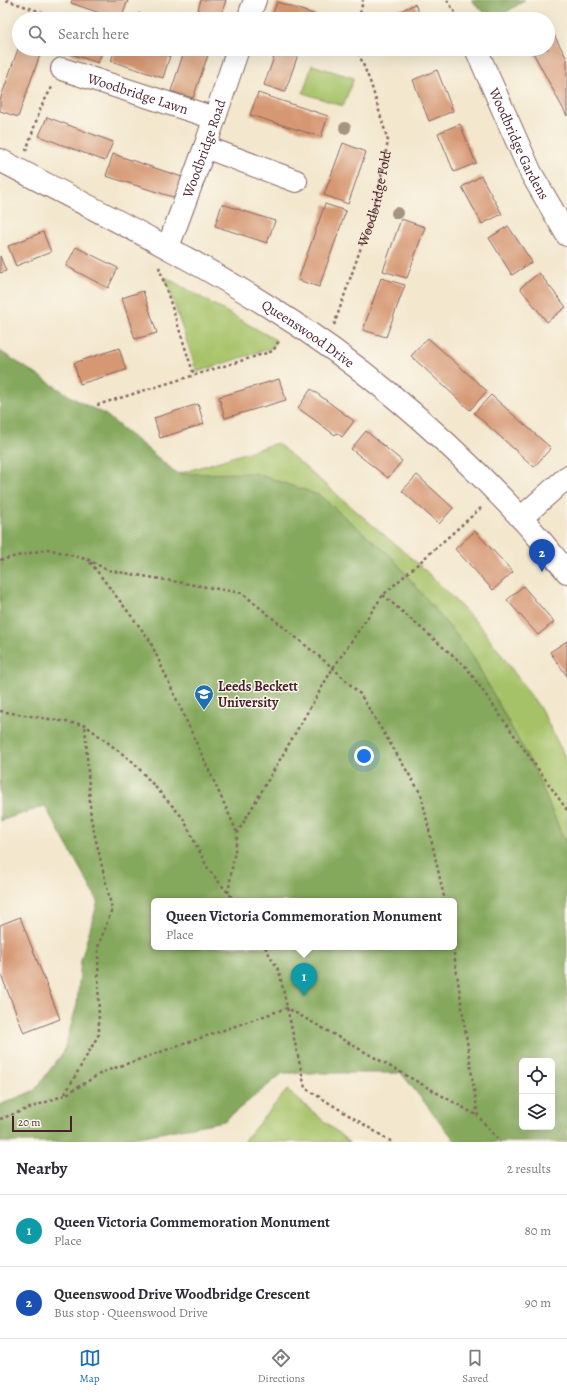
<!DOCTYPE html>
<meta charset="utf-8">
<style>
:root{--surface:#fff;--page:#f2f2f3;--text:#2b2b33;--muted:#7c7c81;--line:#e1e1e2;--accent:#1f6fb2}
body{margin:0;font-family:Alegreya,serif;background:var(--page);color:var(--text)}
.controls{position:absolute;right:12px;bottom:12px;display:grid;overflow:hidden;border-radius:6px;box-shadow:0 4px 16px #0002}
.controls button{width:36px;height:36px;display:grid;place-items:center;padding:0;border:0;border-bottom:1px solid var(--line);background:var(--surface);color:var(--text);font:20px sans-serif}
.scale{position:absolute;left:12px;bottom:10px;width:60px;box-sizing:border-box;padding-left:4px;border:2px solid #4a1f2b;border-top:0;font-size:11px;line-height:14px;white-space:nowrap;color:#4a1f2b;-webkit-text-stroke:3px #fbf7ec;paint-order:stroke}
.you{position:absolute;left:364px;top:756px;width:14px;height:14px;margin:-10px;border:3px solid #fff;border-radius:50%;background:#1a73e8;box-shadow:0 0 0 6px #1a73e833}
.badge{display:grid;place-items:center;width:26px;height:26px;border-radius:50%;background:var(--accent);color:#fff;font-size:13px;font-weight:700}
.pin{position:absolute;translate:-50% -33px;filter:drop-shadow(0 1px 2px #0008)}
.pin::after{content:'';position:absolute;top:21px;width:14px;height:12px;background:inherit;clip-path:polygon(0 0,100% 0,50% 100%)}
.popup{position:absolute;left:151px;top:898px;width:306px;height:52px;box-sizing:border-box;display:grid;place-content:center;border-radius:6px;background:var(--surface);filter:drop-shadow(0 1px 3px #0005);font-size:13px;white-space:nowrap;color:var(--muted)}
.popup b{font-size:15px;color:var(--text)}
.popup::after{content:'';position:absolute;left:50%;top:100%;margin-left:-8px;border:8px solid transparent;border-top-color:var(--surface)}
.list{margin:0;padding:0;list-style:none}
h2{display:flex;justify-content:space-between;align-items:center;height:52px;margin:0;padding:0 16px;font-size:17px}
h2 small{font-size:13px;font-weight:400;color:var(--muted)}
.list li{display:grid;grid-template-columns:26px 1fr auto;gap:12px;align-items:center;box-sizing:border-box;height:72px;padding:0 16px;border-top:1px solid var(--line)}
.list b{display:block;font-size:15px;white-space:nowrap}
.list p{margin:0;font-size:13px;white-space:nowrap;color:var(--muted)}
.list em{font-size:13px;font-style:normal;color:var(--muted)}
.icon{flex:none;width:22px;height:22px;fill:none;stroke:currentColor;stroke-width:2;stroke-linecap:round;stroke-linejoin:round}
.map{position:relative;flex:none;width:567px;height:1142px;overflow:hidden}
.search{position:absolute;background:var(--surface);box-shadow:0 4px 16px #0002;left:12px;right:12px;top:12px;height:44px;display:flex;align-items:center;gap:10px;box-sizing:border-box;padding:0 14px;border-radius:22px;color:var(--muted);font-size:15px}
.sheet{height:196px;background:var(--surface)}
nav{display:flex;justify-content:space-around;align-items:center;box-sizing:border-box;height:56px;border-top:1px solid var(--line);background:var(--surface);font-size:11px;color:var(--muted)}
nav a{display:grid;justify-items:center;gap:2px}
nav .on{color:var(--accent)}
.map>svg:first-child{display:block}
</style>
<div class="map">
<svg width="567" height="1142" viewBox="0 0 567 1142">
<rect width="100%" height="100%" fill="#fbf7ec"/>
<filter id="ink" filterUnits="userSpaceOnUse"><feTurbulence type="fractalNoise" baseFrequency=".025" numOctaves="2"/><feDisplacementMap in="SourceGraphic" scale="8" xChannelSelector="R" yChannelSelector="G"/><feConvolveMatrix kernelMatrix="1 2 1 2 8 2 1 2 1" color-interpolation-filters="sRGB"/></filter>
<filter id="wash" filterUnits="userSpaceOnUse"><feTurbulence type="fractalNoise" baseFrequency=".012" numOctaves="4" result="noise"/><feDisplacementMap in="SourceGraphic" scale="16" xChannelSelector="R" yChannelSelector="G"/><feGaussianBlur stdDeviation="0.9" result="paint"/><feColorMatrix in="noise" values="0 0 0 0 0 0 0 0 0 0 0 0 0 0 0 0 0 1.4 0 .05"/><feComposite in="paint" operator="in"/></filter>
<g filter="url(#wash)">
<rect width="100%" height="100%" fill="#f3e7cd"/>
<path fill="#a6c268" stroke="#78704a" d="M312 65 354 78 343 106 303 93Z
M165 277 276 340 272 348 197 372Z
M277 443 425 570 483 629 542 711 567 761V846L533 767 471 653 178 474Z
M287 1090 349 1142H243Z"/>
<path fill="#84a85c" stroke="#676444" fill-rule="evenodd" d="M471 0H525L496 19H491Z
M0 351 78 401 106 415 178 474 254 473 319 495 391 556 471 653 533 767 567 846V1142H456L401 1073H283L224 1121 112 1142H0V1105L35 1090 64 1051 77 1004 81 960 98 901 45 806 0 821ZM154 901H454V947H154ZM522 1061H552V1127H522Z"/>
<g id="blocks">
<path fill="#d69873" d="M72 0H128L121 19H117L71 3Z
M201 0H226L220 19H195Z
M277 2 322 17 329 19H271Z
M415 4 422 19H396L394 14Z
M548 24 567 59V116L531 49H548Z
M18 49H42L18 117 0 111V100Z
M67 49H103L98 63 66 52Z
M115 49H147L170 56 163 78 111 61Z
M185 49H210L193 98 171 91Z
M277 49H300L285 92 264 85Z
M437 70 453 111 429 121 413 80Z
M258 93 328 116 321 137 250 115Z
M47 117 113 142 105 161 39 136Z
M460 124 476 163 454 172 438 133Z
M343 143 366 152 348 204 324 195Z
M113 154 182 177 176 198 106 176Z
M481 176 502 214 482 224 462 187Z
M222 204 275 221 267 243 215 226Z
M325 204 346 211 319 287 298 280Z
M401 219 425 227 407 278 383 271Z
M508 226 532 262 512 275 489 238Z
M43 232 51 252 16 266 8 246Z
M76 247 118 268 108 288 66 266Z
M0 256 6 271 0 273Z
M539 273 566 307 547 322 520 288Z
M381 278 405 285 386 337 363 330Z
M143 291 157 333 135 339 122 298Z
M428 338 487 391 470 410 411 356Z
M119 348 126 370 80 384 74 363Z
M279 379 286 400 225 418 219 397Z
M311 389 354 421 342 437 337 433 335 435 298 408Z
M491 395 551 448 534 467 474 413Z
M198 404 204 424 160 438 154 418Z
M366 431 402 461 388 478 351 449Z
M417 475 453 508 439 524 402 491Z
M475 531 513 572 493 590 455 549Z
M523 586 554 622 538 635 507 600Z
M567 641V676L550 652Z
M20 917 60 1019 24 1033 0 972V925Z"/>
</g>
</g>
<g filter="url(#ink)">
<use href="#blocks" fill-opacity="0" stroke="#856564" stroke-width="1"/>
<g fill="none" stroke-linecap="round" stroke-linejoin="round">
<g stroke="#856564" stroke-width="24">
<g id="minor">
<path d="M248 19 255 0"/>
<path id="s2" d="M476 49 531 173 567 235"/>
<path id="s3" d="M62 69 214 118"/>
<path d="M205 147 296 181"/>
<path id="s4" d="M0 160C91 208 184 253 271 308 363 365 448 439 521 518 537 535 552 554 567 572"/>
<path id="s5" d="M168 247 205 147 238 49"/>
<path d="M521 518 567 477"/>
</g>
</g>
<g stroke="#856564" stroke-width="2.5" stroke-dasharray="3 3" stroke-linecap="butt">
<path d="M6 0 62 19"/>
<path d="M447 0 459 19"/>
<path d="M134 19 139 14 162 19"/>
<path d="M359 19 363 0"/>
<path d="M26 151 41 107 52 87"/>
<path d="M159 267 194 375"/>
<path id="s1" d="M334 325 375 207 388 141 371 84 357 49"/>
<path d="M97 405 273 351 280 339"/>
<path d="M0 560 48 549 89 560 107 570 242 593 333 668 360 694 421 794 445 901"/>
<path d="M90 562 149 639 237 832"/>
<path d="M383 595 466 667 567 810"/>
<path d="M0 711 85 725 133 762 183 818 208 869 235 901"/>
<path d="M228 893 238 832 333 668 383 595 482 507"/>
<path d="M265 947 279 971 305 1088 392 1142"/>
<path d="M453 947 478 1116 500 1142"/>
<path d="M65 1094 99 1034 98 947 112 909 91 819 85 725"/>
<path d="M0 1119 65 1095 103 1072 287 1008 478 1116"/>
</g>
<use href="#minor" stroke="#fff" stroke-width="22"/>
</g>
<g fill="#a5947e">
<circle cx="345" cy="128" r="6"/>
<circle cx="397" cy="213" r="6"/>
</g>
</g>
<defs>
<g id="university-pin" transform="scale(1)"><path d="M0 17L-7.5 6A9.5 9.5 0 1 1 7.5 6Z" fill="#1f6fb2" stroke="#fbf7ec"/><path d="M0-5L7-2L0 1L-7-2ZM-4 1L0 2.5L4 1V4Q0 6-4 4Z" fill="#fff"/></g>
</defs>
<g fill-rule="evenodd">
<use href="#university-pin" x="204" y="694"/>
</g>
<g text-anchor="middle" stroke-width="3" stroke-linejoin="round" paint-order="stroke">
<g font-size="14" fill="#4a1f2b" stroke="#fbf7ec">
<text dy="5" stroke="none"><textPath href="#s3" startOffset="80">Woodbridge Lawn</textPath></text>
<text dy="5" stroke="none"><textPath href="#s2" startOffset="104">Woodbridge Gardens</textPath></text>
<text dy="5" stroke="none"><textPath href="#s5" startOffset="105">Woodbridge Road</textPath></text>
<text dy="5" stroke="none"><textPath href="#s1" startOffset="133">Woodbridge Fold</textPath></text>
<text dy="5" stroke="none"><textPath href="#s4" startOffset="354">Queenswood Drive</textPath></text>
</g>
<g font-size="14" font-weight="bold" fill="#4a1f2b" stroke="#fbf7ec" text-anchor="start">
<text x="218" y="691">Leeds Beckett<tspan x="218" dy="16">University</tspan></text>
</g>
</g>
</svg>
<div class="controls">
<button><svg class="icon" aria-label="locate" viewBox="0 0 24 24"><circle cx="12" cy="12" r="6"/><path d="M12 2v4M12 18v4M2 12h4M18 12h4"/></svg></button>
<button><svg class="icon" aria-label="layers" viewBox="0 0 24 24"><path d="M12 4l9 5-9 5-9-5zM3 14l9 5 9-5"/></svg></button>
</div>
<div class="scale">20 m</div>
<div class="you"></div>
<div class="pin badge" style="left:304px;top:996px;background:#0f9aa8">1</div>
<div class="popup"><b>Queen Victoria Commemoration Monument</b>Place</div>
<div class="pin badge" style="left:542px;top:572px;background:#1a4fb4">2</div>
<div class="search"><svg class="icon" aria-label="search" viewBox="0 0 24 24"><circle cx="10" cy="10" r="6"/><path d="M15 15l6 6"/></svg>Search here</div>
</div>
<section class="sheet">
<h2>Nearby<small>2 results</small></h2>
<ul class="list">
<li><span class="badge" style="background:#0f9aa8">1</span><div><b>Queen Victoria Commemoration Monument</b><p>Place</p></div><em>80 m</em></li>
<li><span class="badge" style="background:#1a4fb4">2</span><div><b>Queenswood Drive Woodbridge Crescent</b><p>Bus stop · Queenswood Drive</p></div><em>90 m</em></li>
</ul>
</section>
<nav>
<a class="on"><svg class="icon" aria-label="map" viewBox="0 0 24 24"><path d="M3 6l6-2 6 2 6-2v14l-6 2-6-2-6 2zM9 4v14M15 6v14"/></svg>Map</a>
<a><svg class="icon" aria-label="directions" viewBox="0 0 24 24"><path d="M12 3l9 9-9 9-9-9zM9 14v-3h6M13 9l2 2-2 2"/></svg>Directions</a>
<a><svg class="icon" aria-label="saved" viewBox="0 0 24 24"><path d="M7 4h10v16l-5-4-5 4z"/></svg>Saved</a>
</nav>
